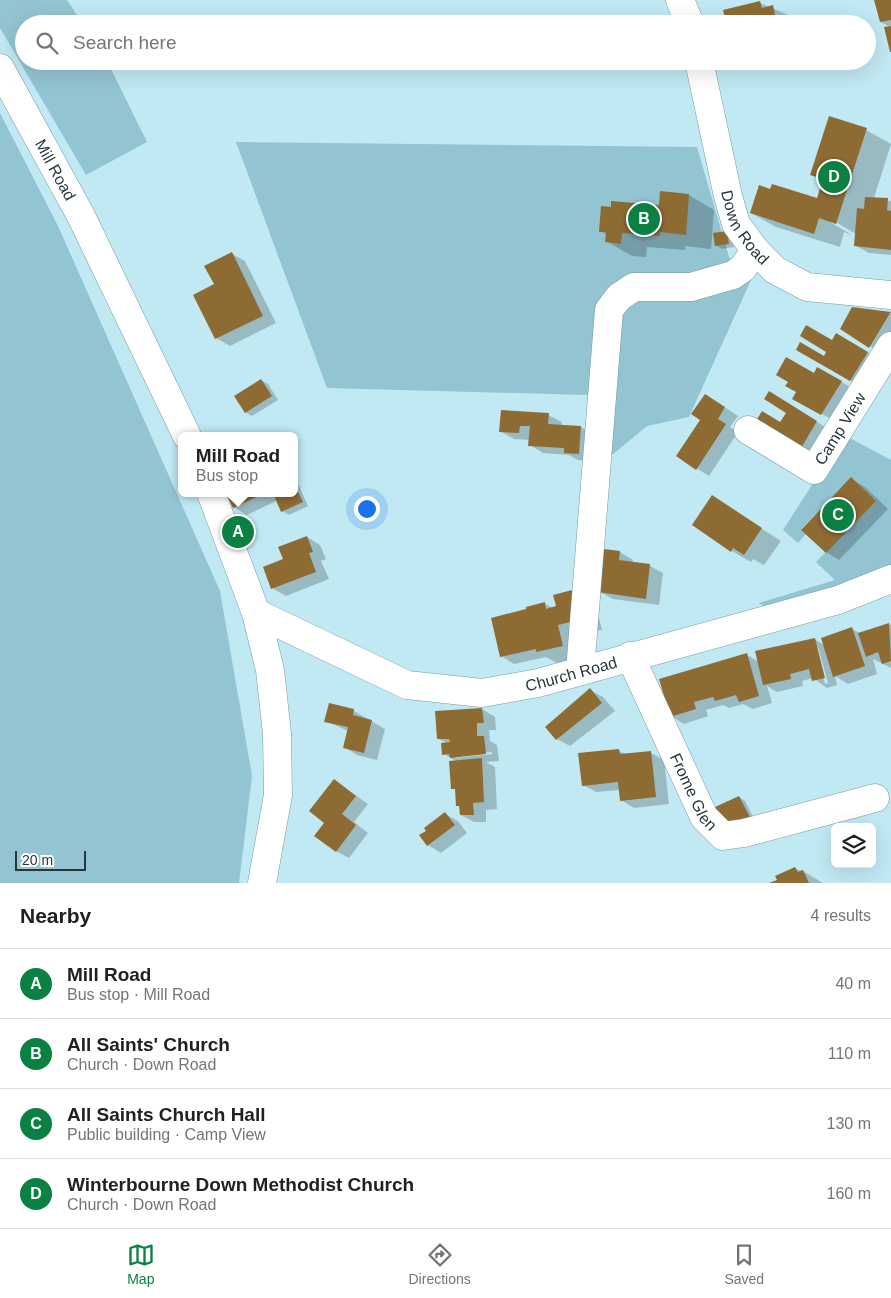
<!DOCTYPE html>
<meta charset="utf-8">
<style>
:root{--surface:#fff;--page:#f6f6f6;--text:#202124;--muted:#757577;--line:#e0e0e0;--accent:#0b8043}
body{margin:0;font-family:Arial,sans-serif;background:var(--page);color:var(--text)}
.controls{position:absolute;right:15px;bottom:15px;display:grid;overflow:hidden;border-radius:8px;box-shadow:0 5px 20px #0002}
.controls button{width:45px;height:45px;display:grid;place-items:center;padding:0;border:0;border-bottom:1px solid var(--line);background:var(--surface);color:var(--text);font:25px sans-serif}
.scale{position:absolute;left:15px;bottom:12px;width:71px;box-sizing:border-box;padding-left:5px;border:2px solid #27373b;border-top:0;font-size:14px;line-height:18px;white-space:nowrap;color:#27373b;-webkit-text-stroke:4px #fff;paint-order:stroke}
.you{position:absolute;left:366px;top:508px;width:18px;height:18px;margin:-12px;border:4px solid #fff;border-radius:50%;background:#1a73e8;box-shadow:0 0 0 8px #1a73e833}
.badge{display:grid;place-items:center;width:32px;height:32px;border-radius:50%;background:var(--accent);color:#fff;font-size:16px;font-weight:700}
.pin{position:absolute;translate:-50% -50%;border:2px solid #fff;box-shadow:0 1px 5px #0006}
.popup{position:absolute;left:178px;top:432px;width:120px;height:65px;box-sizing:border-box;display:grid;place-content:center;border-radius:8px;background:var(--surface);filter:drop-shadow(0 1px 4px #0005);font-size:16px;white-space:nowrap;color:var(--muted)}
.popup b{font-size:19px;color:var(--text)}
.popup::after{content:'';position:absolute;left:50%;top:100%;margin-left:-10px;border:10px solid transparent;border-top-color:var(--surface)}
.list{margin:0;padding:0;list-style:none}
h2{display:flex;justify-content:space-between;align-items:center;height:65px;margin:0;padding:0 20px;font-size:21px}
h2 small{font-size:16px;font-weight:400;color:var(--muted)}
.list li{display:grid;grid-template-columns:32px 1fr auto;gap:15px;align-items:center;box-sizing:border-box;height:70px;padding:0 20px;border-top:1px solid var(--line)}
.list b{display:block;font-size:19px;white-space:nowrap}
.list p{margin:0;font-size:16px;white-space:nowrap;color:var(--muted)}
.list em{font-size:16px;font-style:normal;color:var(--muted)}
.icon{flex:none;width:28px;height:28px;fill:none;stroke:currentColor;stroke-width:2;stroke-linecap:round;stroke-linejoin:round}
.map{position:relative;flex:none;width:891px;height:883px;overflow:hidden}
.search{position:absolute;background:var(--surface);box-shadow:0 5px 20px #0002;left:15px;right:15px;top:15px;height:55px;display:flex;align-items:center;gap:12px;box-sizing:border-box;padding:0 18px;border-radius:28px;color:var(--muted);font-size:19px}
.sheet{height:345px;background:var(--surface)}
nav{display:flex;justify-content:space-around;align-items:center;box-sizing:border-box;height:70px;border-top:1px solid var(--line);background:var(--surface);font-size:14px;color:var(--muted)}
nav a{display:grid;justify-items:center;gap:2px}
nav .on{color:var(--accent)}
.map>svg:first-child{display:block}
</style>
<div class="map">
<svg width="891" height="883" viewBox="0 0 891 883">
<rect width="100%" height="100%" fill="#c1e9f3"/>
<path fill="#93c4d1" d="M0 0H67L83 24H24V61H107L147 142 86 175 0 28Z
M0 113 58 226 220 591 252 776 239 883H0Z
M236 142 697 147 729 257 751 280 689 417 647 426 612 455V399L588 395 327 388Z
M844 435 891 460V573L771 611 759 603 835 580 816 562 876 501 851 478 801 529 806 534 798 543 783 530Z"/>
<path fill="#0003" fill-rule="evenodd" d="M875 0H891V50L890 27 881 22Z
M760 3 786 14 788 24H722Z
M748 61H778L779 64 761 69Z
M866 130 891 144 874 198 891 201V255L869 253 856 246V234L832 220 830 222 852 235 844 232 840 247 776 227 751 213 771 190 818 200 824 181 812 174Z
M689 195 714 210 711 249 685 246V250L647 247 646 257 632 256 606 241 607 235 600 231 612 208 660 206Z
M715 234 733 236 734 247 722 249 716 245Z
M232 254 245 261 276 323 230 346 216 338 215 285Z
M891 313V355L889 358 870 346Z
M837 335 887 364 870 392 797 349 824 357Z
M818 369 861 393 835 421 807 406Z
M261 380 268 384 278 400 252 416 245 412Z
M718 403 738 416 730 427 738 432 709 476 696 468Z
M789 404 836 434 813 456 806 452 781 423 786 416Z
M548 415 562 422 561 426 581 427 594 434 592 461 578 460 569 455 543 453 530 445V440L514 439 500 431Z
M851 479 865 487 888 509 839 560 826 552Z
M294 482 298 484 308 506 289 515 282 511 278 500 247 515 234 507 227 493H294Z
M712 497 781 541 764 565 753 559 751 562 732 551 694 525Z
M307 537 320 545 326 559 321 561 329 579 286 596 272 588 284 560Z
M620 552 633 560 632 563 650 566 663 573 659 605 613 599 600 592Z
M595 602 602 630 577 635 582 657 557 663 546 657 514 664 501 656 528 610 545 604 553 608Z
M889 624 891 625V668L873 659 877 674 848 684 835 676 837 685 827 688 813 678 802 681 803 686 777 692 767 686 772 703 753 709 743 704 729 708 723 705 706 710 708 716 684 724 671 716 747 655 759 662 814 639 824 645 852 629 861 634ZM816 647H818L828 683 825 684Z
M590 690 603 697 615 711 570 746 557 739Z
M482 709 495 717 496 730H489L490 741 497 745 499 761 486 762 495 767 497 809 486 810V822H474L461 815V807L458 806 457 790 453 788 456 761 444 754 447 743 439 739 437 713ZM492 752V754L455 758V756Z
M354 711 385 729 377 760 357 755 344 747 348 731 326 721Z
M619 751 627 755 651 753 664 760 669 804 634 808 621 800 620 790 596 792 583 785Z
M334 780 368 804 354 822 368 833 349 858 336 851 326 823Z
M739 797 745 801 756 823 735 834Z
M445 814 458 821 467 833 441 853 428 845 421 836Z
M795 869 803 871 823 883H772Z"/>
<path fill="#8d6b33" d="M874 0H891V20L880 22Z
M760 1 762 8 773 5 777 24H720L726 22 723 10Z
M891 26V52H890L884 27Z
M829 116 867 128 836 224 819 218 814 234 750 213 759 185 770 189 772 184 817 198 823 179 810 175Z
M660 191 689 194 686 235 660 232V236L622 233 621 244 605 242 606 232H599L601 206 611 207V201L659 205Z
M865 197 888 198 887 210 891 211V250L854 246 857 208 864 209Z
M727 231 729 244 715 246 713 233Z
M232 252 263 316 215 339 193 295 214 284 204 266Z
M852 307 891 312 869 348 840 329Z
M806 325 832 340 836 333 868 352 850 381 796 350 800 342 824 356 826 352 800 336Z
M786 357 814 373 817 367 842 381 821 415 792 399 796 392 785 386 788 382 776 375Z
M261 379 272 396 245 413 234 396Z
M769 391 817 421 800 450 756 421 762 411 780 422 786 413 764 399Z
M705 394 725 407 718 419 726 424 696 470 676 456 700 420 691 414Z
M501 410 549 413 548 424 581 426 579 454 564 453V448L528 446 530 426H520L519 433 499 432Z
M851 477 876 501 826 553 801 530Z
M294 484 303 502 281 512 273 493H294Z
M226 493H265L233 508Z
M712 495 762 528 744 555 733 548 731 552 692 525Z
M307 536 313 552 309 553 316 572 271 589 263 567 283 559 278 547Z
M604 549 620 551 619 560 650 564 646 599 598 592Z
M576 589 583 619 558 625 563 646 536 652V649L500 657 491 618 526 609V607L545 602 546 609 556 606 553 595Z
M889 623 891 661 882 664 878 652 866 657 858 633Z
M852 627 865 666 833 677 821 638Z
M815 638 825 678 812 681 809 669 790 674 791 679 763 685 755 651Z
M747 653 759 696 739 702 736 695 715 701 713 697 694 702 696 709 670 717 659 679Z
M590 688 602 703 556 740 545 727Z
M329 703 354 709 353 715 372 720 364 753 343 748 348 727 324 722Z
M482 708 484 723H477V736H484L486 754 450 758 449 754 442 755 441 743 450 742 449 739H437L435 711Z
M619 749 620 754 651 751 656 797 620 801 618 782 582 786 578 753Z
M482 758 484 802 473 803 474 815H460L459 806H456L455 789H451L449 761Z
M334 779 356 796 342 814 356 825 336 852 314 836 324 823 309 811Z
M739 796 751 819 728 831 715 807Z
M445 812 455 825 427 846 419 835 426 831 424 828Z
M795 867 798 872 803 870 809 883H769L777 880 775 876Z"/>
<g fill="none" stroke-linecap="round" stroke-linejoin="round">
<g stroke="#759ba5" stroke-width="29">
<g id="minor">
<path d="M680 0 690 24"/>
<path id="s1" d="M699 61 728 196 736 224 755 250 775 270 807 287 891 295"/>
<path id="s2" d="M0 68 81 216 187 436"/>
<path id="s3" d="M748 430 814 470 891 346"/>
<path d="M211 493 256 613 270 670 277 734 278 795 262 883"/>
<path id="s4" d="M256 613 407 685 482 693 538 683 838 600 891 579"/>
<path id="s5" d="M630 656 704 817 723 836 744 833 875 798"/>
<path d="M580 671 609 310 619 297 634 287H691L733 275 743 268 755 250"/>
</g>
</g>
<use href="#minor" stroke="#fff" stroke-width="28"/>
</g>
<g text-anchor="middle" stroke-width="5" stroke-linejoin="round" paint-order="stroke">
<g font-size="16" fill="#27373b" stroke="#fff">
<text dy="6" stroke="none"><textPath href="#s2" startOffset="116">Mill Road</textPath></text>
<text dy="6" stroke="none"><textPath href="#s1" startOffset="174">Down Road</textPath></text>
<text dy="6" stroke="none"><textPath href="#s3" startOffset="126">Camp View</textPath></text>
<text dy="6" stroke="none"><textPath href="#s4" startOffset="334">Church Road</textPath></text>
<text dy="6" stroke="none"><textPath href="#s5" startOffset="150">Frome Glen</textPath></text>
</g>
</g>
</svg>
<div class="controls">
<button><svg class="icon" aria-label="layers" viewBox="0 0 24 24"><path d="M12 4l9 5-9 5-9-5zM3 14l9 5 9-5"/></svg></button>
</div>
<div class="scale">20 m</div>
<div class="you"></div>
<div class="pin badge" style="left:238px;top:532px">A</div>
<div class="popup"><b>Mill Road</b>Bus stop</div>
<div class="pin badge" style="left:644px;top:219px">B</div>
<div class="pin badge" style="left:838px;top:515px">C</div>
<div class="pin badge" style="left:834px;top:177px">D</div>
<div class="search"><svg class="icon" aria-label="search" viewBox="0 0 24 24"><circle cx="10" cy="10" r="6"/><path d="M15 15l6 6"/></svg>Search here</div>
</div>
<section class="sheet">
<h2>Nearby<small>4 results</small></h2>
<ul class="list">
<li><span class="badge">A</span><div><b>Mill Road</b><p>Bus stop · Mill Road</p></div><em>40 m</em></li>
<li><span class="badge">B</span><div><b>All Saints' Church</b><p>Church · Down Road</p></div><em>110 m</em></li>
<li><span class="badge">C</span><div><b>All Saints Church Hall</b><p>Public building · Camp View</p></div><em>130 m</em></li>
<li><span class="badge">D</span><div><b>Winterbourne Down Methodist Church</b><p>Church · Down Road</p></div><em>160 m</em></li>
</ul>
</section>
<nav>
<a class="on"><svg class="icon" aria-label="map" viewBox="0 0 24 24"><path d="M3 6l6-2 6 2 6-2v14l-6 2-6-2-6 2zM9 4v14M15 6v14"/></svg>Map</a>
<a><svg class="icon" aria-label="directions" viewBox="0 0 24 24"><path d="M12 3l9 9-9 9-9-9zM9 14v-3h6M13 9l2 2-2 2"/></svg>Directions</a>
<a><svg class="icon" aria-label="saved" viewBox="0 0 24 24"><path d="M7 4h10v16l-5-4-5 4z"/></svg>Saved</a>
</nav>
